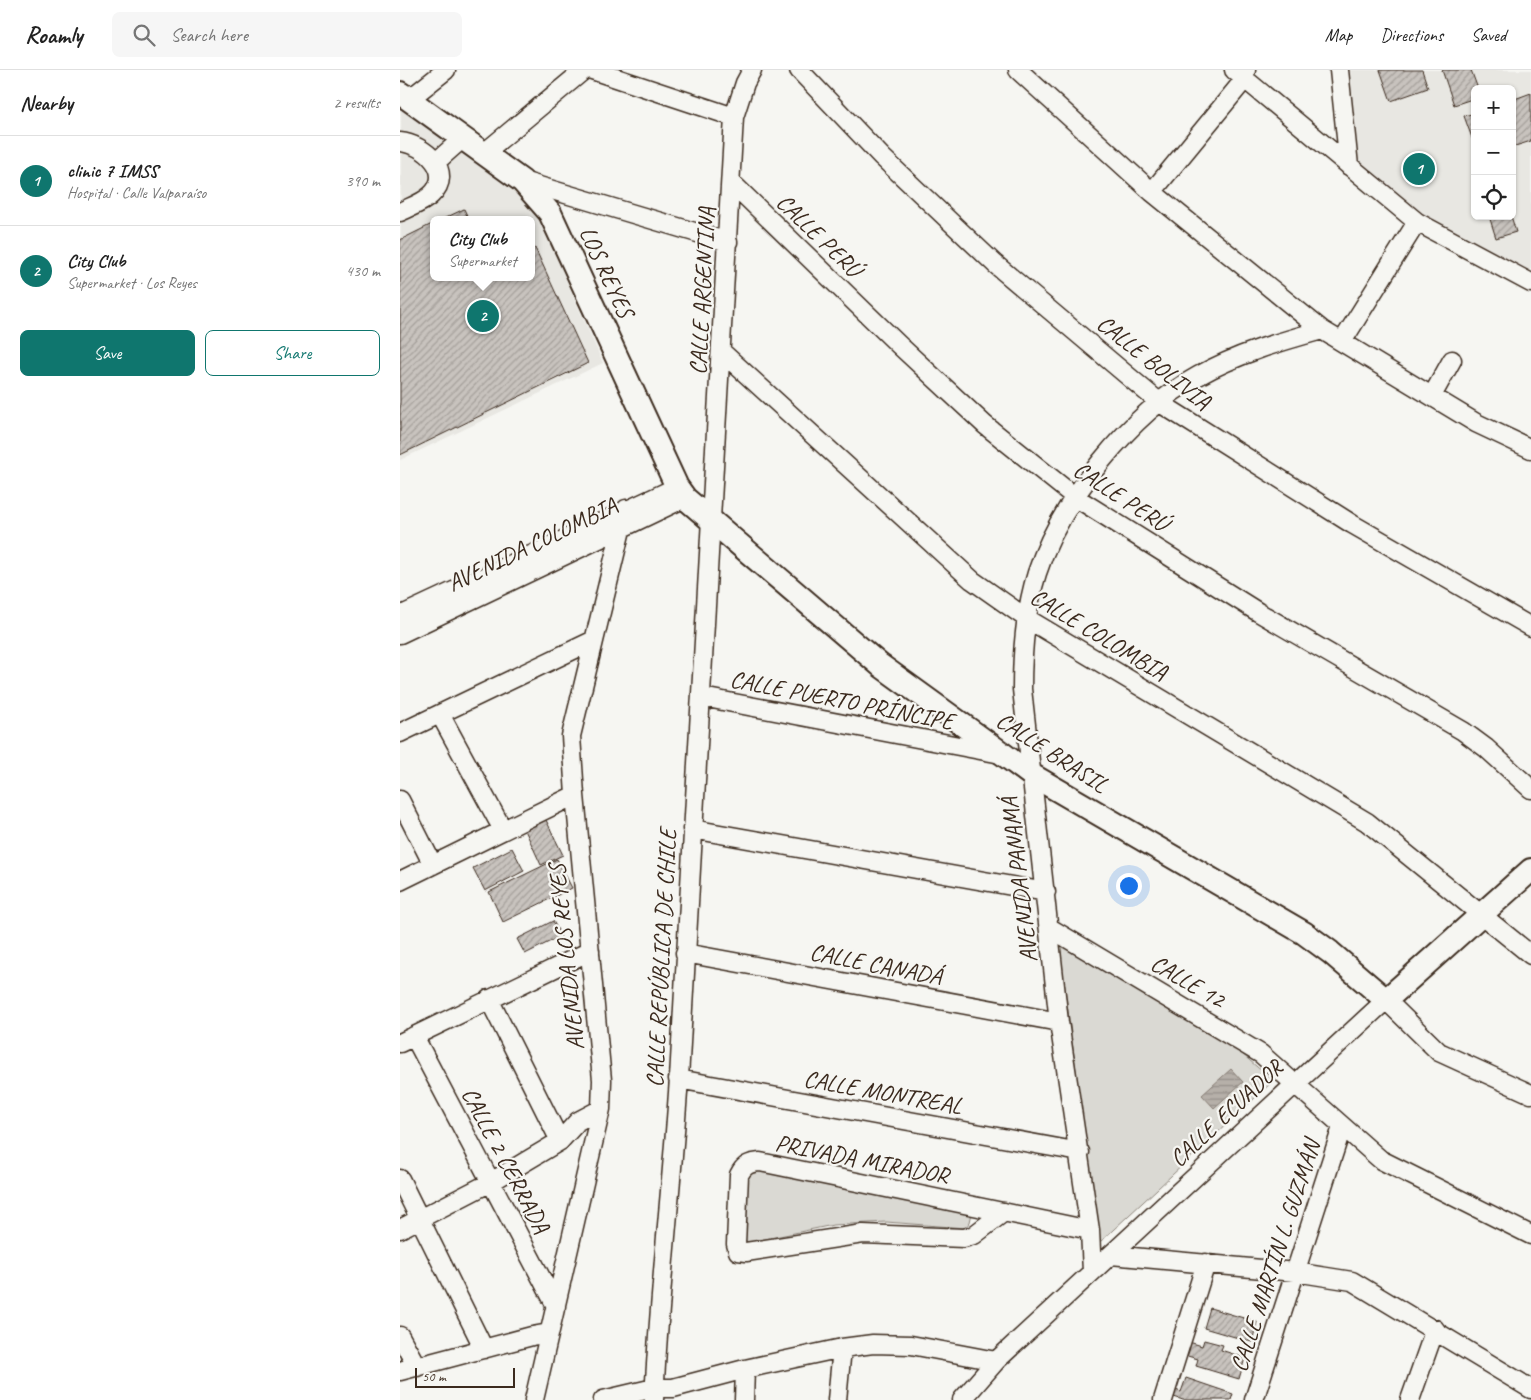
<!DOCTYPE html>
<meta charset="utf-8">
<style>
:root{--surface:#fff;--page:#f6f6f6;--text:#222;--muted:#767676;--line:#e0e0e0;--accent:#0f766e}
body{margin:0;font-family:Caveat,sans-serif;background:var(--page);color:var(--text)}
.controls{position:absolute;right:15px;top:15px;display:grid;overflow:hidden;border-radius:8px;box-shadow:0 1px 4px #0004}
.controls button{width:45px;height:45px;display:grid;place-items:center;padding:0;border:0;border-bottom:1px solid var(--line);background:var(--surface);color:var(--text);font:25px sans-serif}
.scale{position:absolute;left:15px;bottom:12px;width:100px;box-sizing:border-box;padding-left:5px;border:2px solid #3b2a1e;border-top:0;font-size:14px;line-height:18px;white-space:nowrap;color:#3b2a1e;-webkit-text-stroke:4px #f6f6f2;paint-order:stroke}
.you{position:absolute;left:728px;top:815px;width:18px;height:18px;margin:-12px;border:4px solid #fff;border-radius:50%;background:#1a73e8;box-shadow:0 0 0 8px #1a73e833}
.badge{display:grid;place-items:center;width:32px;height:32px;border-radius:50%;background:var(--accent);color:#fff;font-size:16px;font-weight:700}
.pin{position:absolute;translate:-50% -50%;border:2px solid #fff;box-shadow:0 1px 5px #0006}
.popup{position:absolute;left:30px;top:146px;width:105px;height:65px;box-sizing:border-box;display:grid;place-content:center;border-radius:8px;background:var(--surface);filter:drop-shadow(0 1px 4px #0005);font-size:16px;white-space:nowrap;color:var(--muted)}
.popup b{font-size:19px;color:var(--text)}
.popup::after{content:'';position:absolute;left:50%;top:100%;margin-left:-10px;border:10px solid transparent;border-top-color:var(--surface)}
.list{margin:0;padding:0;list-style:none}
h2{display:flex;justify-content:space-between;align-items:center;height:65px;margin:0;padding:0 20px;font-size:21px}
h2 small{font-size:16px;font-weight:400;color:var(--muted)}
.list li{display:grid;grid-template-columns:32px 1fr auto;gap:15px;align-items:center;box-sizing:border-box;height:90px;padding:0 20px;border-top:1px solid var(--line)}
.list b{display:block;font-size:19px;white-space:nowrap}
.list p{margin:0;font-size:16px;white-space:nowrap;color:var(--muted)}
.list em{font-size:16px;font-style:normal;color:var(--muted)}
.actions{display:flex;gap:10px;padding:15px 20px}
.actions a{flex:1;padding:11px 0;border:1px solid var(--accent);border-radius:8px;text-align:center;font-size:18px;color:var(--accent)}
.actions .main{background:var(--accent);color:#fff}
.icon{flex:none;width:28px;height:28px;fill:none;stroke:currentColor;stroke-width:2;stroke-linecap:round;stroke-linejoin:round}
.map{position:relative;flex:none;width:1131px;height:1330px;overflow:hidden}
header{display:flex;align-items:center;gap:30px;box-sizing:border-box;height:70px;padding:0 25px;background:var(--surface);border-bottom:1px solid var(--line)}
header strong{font-size:24px}
nav{display:flex;gap:28px;margin-inline-start:auto;font-size:18px}
.search{width:350px;height:45px;background:var(--page);display:flex;align-items:center;gap:12px;box-sizing:border-box;padding:0 18px;border-radius:8px;color:var(--muted);font-size:19px}
main{display:flex}
aside{flex:1;background:var(--surface)}
.map>svg:first-child{display:block}
</style>
<header>
<strong>Roamly</strong>
<div class="search"><svg class="icon" aria-label="search" viewBox="0 0 24 24"><circle cx="10" cy="10" r="6"/><path d="M15 15l6 6"/></svg>Search here</div>
<nav><a>Map</a><a>Directions</a><a>Saved</a></nav>
</header>
<main>
<aside>
<h2>Nearby<small>2 results</small></h2>
<ul class="list">
<li><span class="badge">1</span><div><b>clinic 7 IMSS</b><p>Hospital · Calle Valparaíso</p></div><em>390 m</em></li>
<li><span class="badge">2</span><div><b>City Club</b><p>Supermarket · Los Reyes</p></div><em>430 m</em></li>
</ul>
<div class="actions"><a class="main">Save</a><a>Share</a></div>
</aside>
<div class="map">
<svg width="1131" height="1330" viewBox="0 0 1131 1330">
<defs>
<pattern id="water-rules" width="6" height="5" patternUnits="userSpaceOnUse" patternTransform="scale(1.25)"><rect width="6" height="5" fill="#b6b0a9"/><path d="M0 2.5h6" fill="none" stroke="#958f89"/></pattern>
<pattern id="building-hatch" width="6" height="6" patternUnits="userSpaceOnUse" patternTransform="scale(1.25)"><rect width="6" height="6" fill="#c8c3be"/><path d="M-1 1l2-2M0 6l6-6M5 7l2-2" fill="none" stroke="#a49f9a"/></pattern>
</defs>
<rect width="100%" height="100%" fill="#f6f6f2"/>
<filter id="ink" filterUnits="userSpaceOnUse"><feTurbulence type="fractalNoise" baseFrequency=".02" numOctaves="2"/><feDisplacementMap in="SourceGraphic" scale="10" xChannelSelector="R" yChannelSelector="G"/><feConvolveMatrix kernelMatrix="1 2 1 2 8 2 1 2 1" color-interpolation-filters="sRGB"/></filter>
<g filter="url(#ink)">
<path fill="#e8e7e2" fill-rule="evenodd" d="M946 0H1131V211L1019 146 969 108 958 90 952 71ZM1075 19H1112V146H1075Z
M1 40 90 102 135 139 203 293 0 390ZM34 150H132V207H34Z"/>
<path fill="#dad9d3" stroke="#8a8278" d="M659 873 840 982 873 1011 699 1173Z
M352 1099 572 1143 570 1152 565 1158 486 1152 433 1155 341 1174 346 1103Z"/>
<path fill="url(#water-rules)" stroke="#857a71" d="M831 999 843 1012 814 1038 802 1025Z"/>
<path fill="url(#building-hatch)" stroke="#3b2a1e" d="M980 0H1022L1028 18 991 31Z
M1042 0H1071L1078 19H1075V28L1054 35Z
M1131 23V71L1112 77V30Z
M1075 43V76L1064 46Z
M64 139 69 150H41Z
M1089 146H1111L1116 162 1096 168Z
M34 153V207H132V178H135L188 293 0 385V170Z
M146 750 163 785 141 795 125 760Z
M112 778 124 801 85 821 73 798Z
M157 789 172 818 103 852 89 822Z
M153 851 161 866 125 884 117 869Z
M810 1238 857 1252 852 1272 804 1258Z
M804 1270 823 1275 821 1280 845 1288 839 1309 796 1296 798 1289 784 1285 789 1272 802 1276Z
M786 1308 833 1324 831 1330H783L771 1326 773 1319 781 1322Z"/>
<g fill="none" stroke-linecap="round" stroke-linejoin="round">
<g stroke="#3b2a1e" stroke-width="21">
<path id="minor" d="M192 0 334 47
M399 0 482 87 595 194 760 333 952 454 1131 557
M618 0 752 122 922 260 1076 353 1131 379
M834 0 1017 152 1131 213
M939 0 949 96
M0 27 17 23 46 0
M0 72C24 74 56 102 31 125 23 133 10 137 0 142
M83 84 184 0
M36 92 62 69
M122 111 328 172
M331 112 499 275 585 355 675 427 858 542 1063 661 1086 678 1131 719
M752 122 844 10 846 0
M942 272 1017 152
M323 283 572 510 626 548 967 752 1131 885
M1032 326 1052 290
M0 546 277 417
M0 564 285 428
M302 627 601 684
M40 644 103 760
M0 663 194 570
M0 730 33 795
M292 759 646 822
M0 811 175 725
M650 858 861 984 981 1090 1131 1165
M285 883 659 952
M89 929 160 1071
M14 966 156 1236
M0 973 190 881
M278 1009 680 1082
M0 1109 84 1279
M604 1142 574 1165 564 1168 463 1164 346 1182 338 1181 336 1174 339 1105C344 1095 349 1093 360 1092L690 1160
M0 1159 91 1112 160 1071 178 1051 201 1039
M711 1185 895 1202 952 1211 1131 1319
M692 1202 690 1160 659 952 622 619C622 580 625 541 637 503 660 431 732 342 798 306 837 284 879 272 922 260
M0 1266 17 1297
M0 1301 132 1266 149 1263
M134 1330 201 1039 202 1010 175 725 171 666 226 439
M203 1330 254 1318H273L345 1299 442 1278 473 1274 511 1275 596 1291
M254 1330C259 1223 272 1115 279 1008 298 688 318 368 334 47L345 13 352 0
M344 1330 345 1299
M437 1330 442 1278
M562 1330 596 1291 986 930 1039 982 1131 1024
M763 1330 806 1193
M854 1330 942 1057
M1010 1330 1035 1259"/>
</g>
<g stroke="#3b2a1e" stroke-width="26">
<path id="major" d="M0 23 122 111 150 143 277 417 285 428 480 595 603 684 630 704 904 863 930 882 986 930 1131 800"/>
</g>
<use href="#minor" stroke="#f6f6f2" stroke-width="18"/>
<use href="#major" stroke="#f6f6f2" stroke-width="22"/>
</g>
</g>
<g text-anchor="middle" stroke-width="4.5" stroke-linejoin="round" paint-order="stroke">
<g font-size="24" fill="#3b2a1e" stroke="#f6f6f2">
<text transform="translate(419 165) rotate(44)" y="8">CALLE PERÚ</text>
<text transform="translate(207 202) rotate(65)" y="8">LOS REYES</text>
<text transform="translate(302 221) rotate(-87)" y="8">CALLE ARGENTINA</text>
<text transform="translate(754 292) rotate(38)" y="8">CALLE BOLIVIA</text>
<text transform="translate(721 426) rotate(33)" y="8">CALLE PERÚ</text>
<text transform="translate(132 474) rotate(-26)" y="8">AVENIDA COLOMBIA</text>
<text transform="translate(699 564) rotate(31)" y="8">CALLE COLOMBIA</text>
<text transform="translate(442 630) rotate(11)" y="8">CALLE PUERTO PRÍNCIPE</text>
<text transform="translate(652 682) rotate(33)" y="8">CALLE BRASIL</text>
<text transform="translate(619 810) rotate(-97)" y="8">AVENIDA PANAMÁ</text>
<text transform="translate(166 887) rotate(-96)" y="8">AVENIDA LOS REYES</text>
<text transform="translate(261 888) rotate(-87)" y="8">CALLE REPÚBLICA DE CHILE</text>
<text transform="translate(476 894) rotate(11)" y="8">CALLE CANADÁ</text>
<text transform="translate(788 911) rotate(30)" y="8">CALLE 12</text>
<text transform="translate(483 1022) rotate(10)" y="8">CALLE MONTREAL</text>
<text transform="translate(826 1043) rotate(-43)" y="8">CALLE ECUADOR</text>
<text transform="translate(462 1089) rotate(11)" y="8">PRIVADA MIRADOR</text>
<text transform="translate(106 1090) rotate(62)" y="8">CALLE 2 CERRADA</text>
<text transform="translate(875 1186) rotate(-72)" y="8">CALLE MARTÍN L. GUZMÁN</text>
</g>
</g>
</svg>
<div class="controls">
<button>+</button>
<button>−</button>
<button><svg class="icon" aria-label="locate" viewBox="0 0 24 24"><circle cx="12" cy="12" r="6"/><path d="M12 2v4M12 18v4M2 12h4M18 12h4"/></svg></button>
</div>
<div class="scale">50 m</div>
<div class="you"></div>
<div class="pin badge" style="left:1019px;top:99px">1</div>
<div class="pin badge" style="left:83px;top:246px">2</div>
<div class="popup"><b>City Club</b>Supermarket</div>
</div>
</main>
